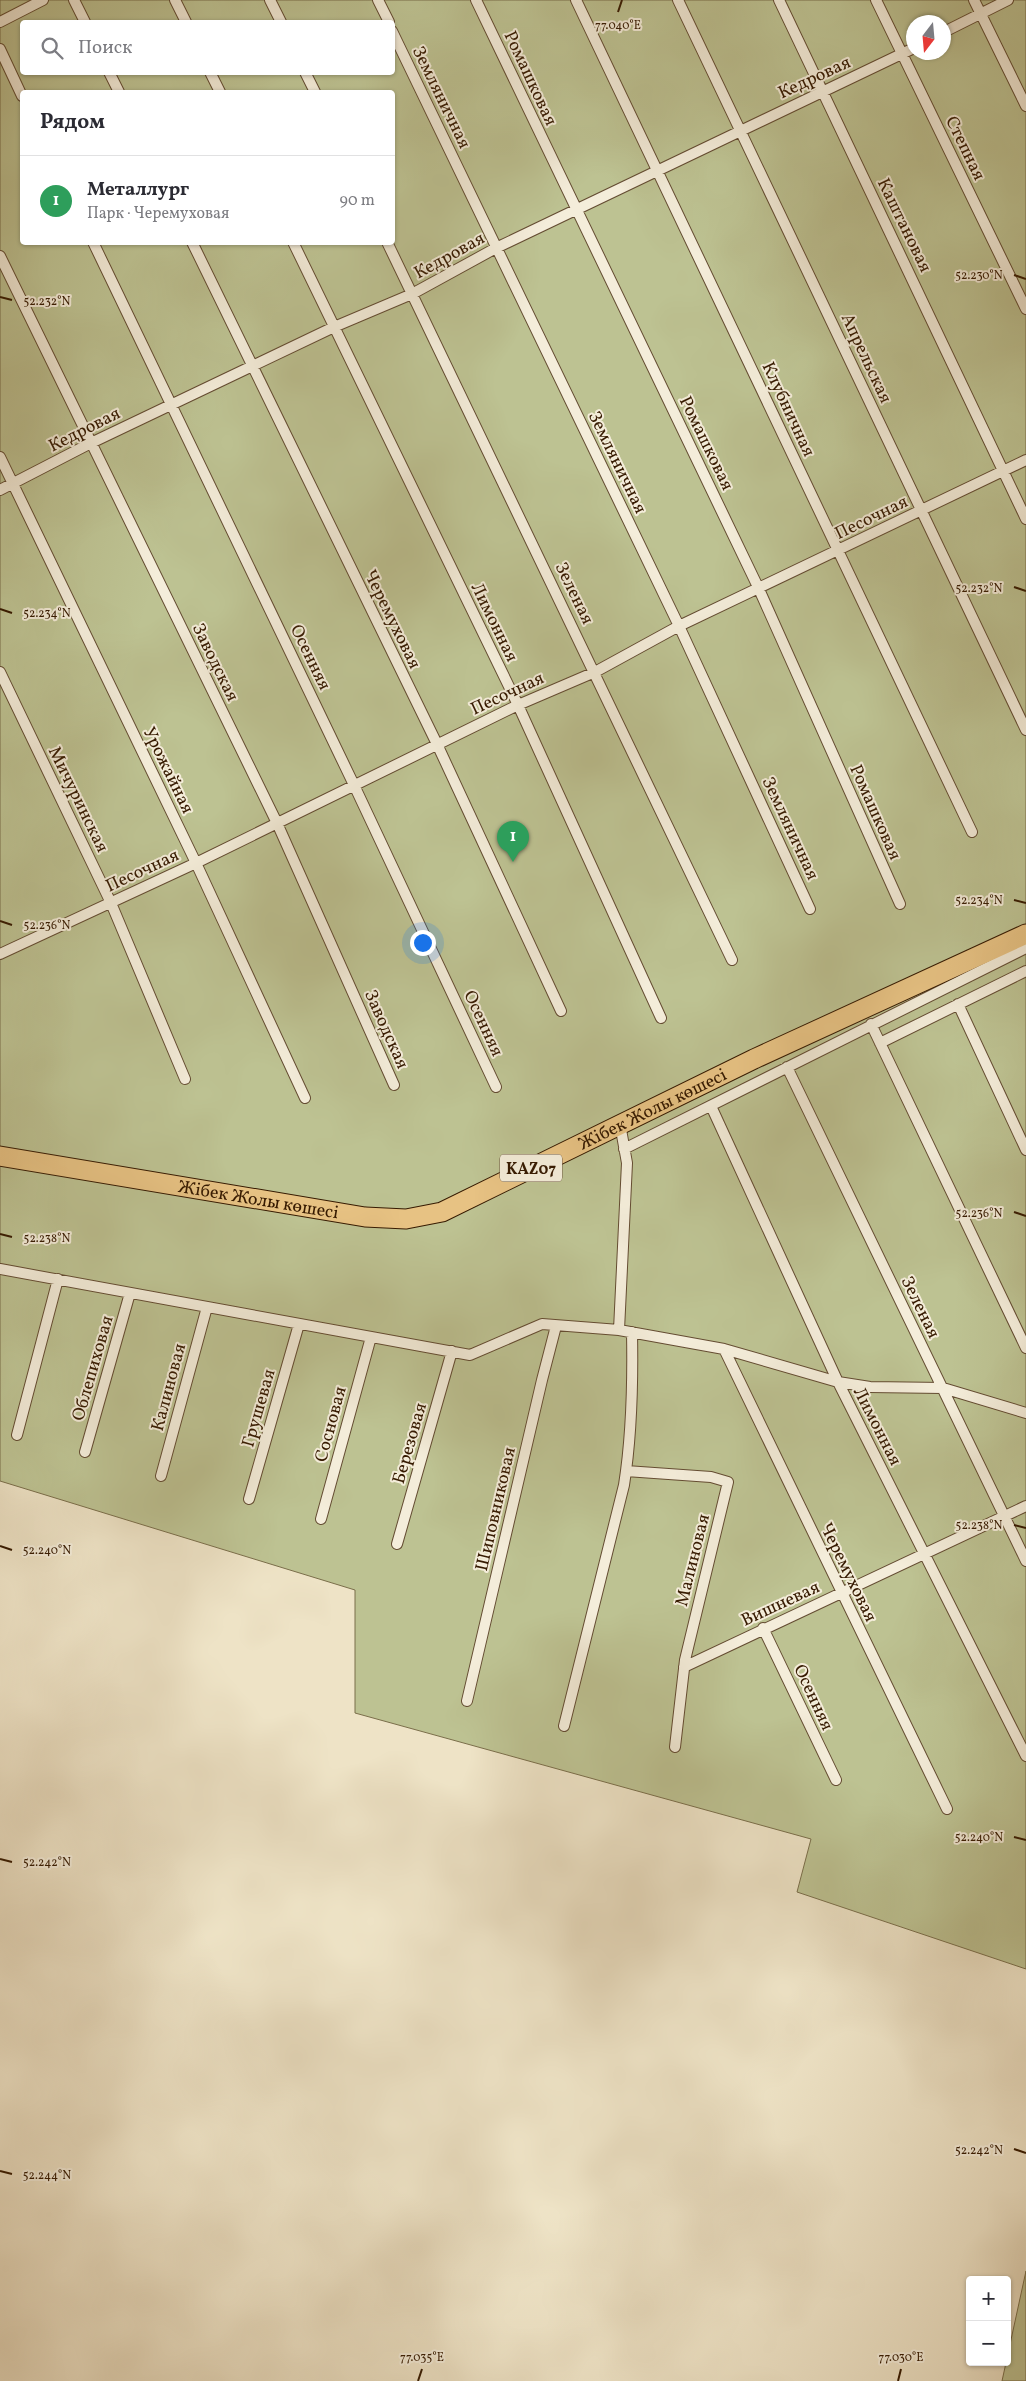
<!DOCTYPE html>
<html lang="ru">
<meta charset="utf-8">
<style>
:root{--surface:#fff;--page:#f2f2f3;--text:#2b2b33;--muted:#7c7c81;--line:#e1e1e2;--accent:#b45309}
body{margin:0;font-family:Vollkorn,serif;background:var(--page);color:var(--text)}
.controls{position:absolute;right:15px;bottom:15px;display:grid;overflow:hidden;border-radius:5px;box-shadow:0 1px 4px #0004}
.controls button{width:45px;height:45px;display:grid;place-items:center;padding:0;border:0;border-bottom:1px solid var(--line);background:var(--surface);color:var(--text);font:25px sans-serif}
.compass{position:absolute;left:906px;top:15px;width:45px;height:45px;border-radius:50%;background:var(--surface);box-shadow:0 1px 4px #0004;rotate:196deg}
.you{position:absolute;left:422px;top:942px;width:18px;height:18px;margin:-12px;border:4px solid #fff;border-radius:50%;background:#1a73e8;box-shadow:0 0 0 8px #1a73e833}
.badge{display:grid;place-items:center;width:32px;height:32px;border-radius:50%;background:var(--accent);color:#fff;font-size:16px;font-weight:700}
.pin{position:absolute;translate:-50% -41px;filter:drop-shadow(0 1px 2px #0008)}
.pin::after{content:'';position:absolute;top:26px;width:18px;height:15px;background:inherit;clip-path:polygon(0 0,100% 0,50% 100%)}
.list{margin:0;padding:0;list-style:none}
h2{display:flex;justify-content:space-between;align-items:center;height:65px;margin:0;padding:0 20px;font-size:21px}
h2 small{font-size:16px;font-weight:400;color:var(--muted)}
.list li{display:grid;grid-template-columns:32px 1fr auto;gap:15px;align-items:center;box-sizing:border-box;height:90px;padding:0 20px;border-top:1px solid var(--line)}
.list b{display:block;font-size:19px;white-space:nowrap}
.list p{margin:0;font-size:16px;white-space:nowrap;color:var(--muted)}
.list em{font-size:16px;font-style:normal;color:var(--muted)}
.icon{flex:none;width:28px;height:28px;fill:none;stroke:currentColor;stroke-width:2;stroke-linecap:round;stroke-linejoin:round}
.map{position:relative;flex:none;width:1026px;height:2381px;overflow:hidden}
.search{position:absolute;background:var(--surface);box-shadow:0 1px 4px #0004;left:20px;top:20px;width:375px;height:55px;display:flex;align-items:center;gap:12px;box-sizing:border-box;padding:0 18px;border-radius:5px;color:var(--muted);font-size:19px}
.panel{position:absolute;background:var(--surface);box-shadow:0 1px 4px #0004;left:20px;top:90px;width:375px;height:155px;border-radius:5px}
.map>svg:first-child{display:block}
</style>
<div class="map">
<svg width="1026" height="2381" viewBox="0 0 1026 2381">
<rect width="100%" height="100%" fill="#eee3c6"/>
<filter id="stains"><feTurbulence type="fractalNoise" baseFrequency=".004" numOctaves="4"/><feColorMatrix values="0 0 0 0 .2 0 0 0 0 .09 0 0 0 0 .02 0 0 0 .5 -.17"/></filter>
<radialGradient id="worn" r=".72"><stop offset=".6" stop-color="#630" stop-opacity="0"/><stop offset="1" stop-color="#630" stop-opacity=".3"/></radialGradient>
<path fill="#bdc292" stroke="#7a6e4a" fill-rule="evenodd" d="M0 0H1026V1969L797 1892 811 1839 355 1713V1590L0 1481ZM22 22H392V72H22ZM914 22H944V52H914ZM22 92H392V242H22Z
M1026 2271V2381H1002Z"/>
<g fill="none" stroke-linecap="round" stroke-linejoin="round">
<g stroke="#644c32" stroke-width="12">
<path id="street" d="M74 0 85 22
M175 0 186 22
M270 0 281 22
M378 0 389 22
M476 0 758 587 900 904
M576 0 972 832
M678 0 1026 730
M779 0 1026 519
M876 0 1026 309
M974 0 1026 106
M0 22 43 0
M392 31 679 626 810 909
M944 32 1008 0
M0 49 22 96
M109 72 119 92
M210 72 220 92
M305 72 315 92
M93 242 354 785 496 1087
M192 242 437 744 561 1011
M293 242 518 705 661 1018
M387 242 732 960
M0 256 277 823 394 1085
M0 457 196 863 305 1098
M0 490 91 443 334 327 412 294 496 248 914 48
M0 672 111 903 185 1079
M0 954 196 863 518 705 595 672 679 626 1026 460
M958 1004 1026 1150
M871 1024 1026 1348
M880 1043 1026 971
M787 1067 1026 1561
M711 1106 838 1382 1026 1756
M624 1149 1026 948
M0 1269 470 1355 542 1324 619 1330 724 1349 838 1382 870 1387 943 1388 1026 1413
M619 1330 627 1163 620 1124
M724 1349 947 1809
M17 1435 58 1279
M85 1452 130 1293
M626 1471 711 1477 728 1482 685 1660 675 1747
M161 1476 207 1307
M249 1499 299 1324
M321 1519 371 1337
M397 1544 452 1351
M763 1628 836 1780
M684 1667 1026 1506
M467 1701 542 1380 556 1326
M564 1726 624 1485C632 1434 633 1384 632 1332"/>
</g>
<g stroke="#361a01" stroke-width="21">
<g id="highway">
<path id="s1" d="M0 1156 365 1217 406 1219 442 1212 754 1059 1026 934"/>
</g>
</g>
<use href="#street" stroke="#f4edda" stroke-width="10"/>
<use href="#highway" stroke="#e7c283" stroke-width="19"/>
</g>
<path fill="none" stroke="#361a01" stroke-width="2" d="M618 12 622 0M1014 275 1026 279M0 297 12 300M1014 587 1026 591M0 609 12 613M1014 900 1026 903M0 921 12 925M1014 1212 1026 1216M0 1234 12 1237M1014 1525 1026 1528M0 1546 12 1550M1014 1837 1026 1840M0 1859 12 1862M1014 2149 1026 2153M0 2171 12 2174M418 2381 422 2369M898 2381 901 2369"/>
<g text-anchor="middle" stroke-width="4" stroke-linejoin="round" paint-order="stroke">
<rect fill="#f4edda" stroke="#6f5942" stroke-width="1" x="500" y="1154.5" width="62" height="27" rx="4"/>
<g font-size="16" font-weight="bold" fill="#361a01">
<text x="531" y="1174">KAZ07</text>
</g>
<g font-size="18" fill="#361a01" stroke="#f4edda">
<text transform="translate(814 77) rotate(-25)" y="6">Кедровая</text>
<text transform="translate(531 78) rotate(65)" y="6">Ромашковая</text>
<text transform="translate(442 97) rotate(64)" y="6">Земляничная</text>
<text transform="translate(966 148) rotate(64)" y="6">Степная</text>
<text transform="translate(905 225) rotate(64)" y="6">Каштановая</text>
<text transform="translate(449 255) rotate(-29)" y="6">Кедровая</text>
<text transform="translate(867 358) rotate(65)" y="6">Апрельская</text>
<text transform="translate(789 409) rotate(65)" y="6">Клубничная</text>
<text transform="translate(84 429) rotate(-27)" y="6">Кедровая</text>
<text transform="translate(707 443) rotate(64)" y="6">Ромашковая</text>
<text transform="translate(618 462) rotate(64)" y="6">Земляничная</text>
<text transform="translate(871 517) rotate(-26)" y="6">Песочная</text>
<text transform="translate(575 593) rotate(64)" y="6">Зеленая</text>
<text transform="translate(393 619) rotate(64)" y="6">Черемуховая</text>
<text transform="translate(495 622) rotate(64)" y="6">Лимонная</text>
<text transform="translate(311 657) rotate(64)" y="6">Осенняя</text>
<text transform="translate(216 662) rotate(64)" y="6">Заводская</text>
<text transform="translate(507 693) rotate(-25)" y="6">Песочная</text>
<text transform="translate(169 770) rotate(64)" y="6">Урожайная</text>
<text transform="translate(79 799) rotate(64)" y="6">Мичуринская</text>
<text transform="translate(876 812) rotate(66)" y="6">Ромашковая</text>
<text transform="translate(791 828) rotate(65)" y="6">Земляничная</text>
<text transform="translate(142 870) rotate(-25)" y="6">Песочная</text>
<text transform="translate(484 1023) rotate(65)" y="6">Осенняя</text>
<text transform="translate(387 1029) rotate(66)" y="6">Заводская</text>
<text dy="6" stroke="none"><textPath href="#s1" startOffset="682">Жібек Жолы көшесі</textPath></text>
<text dy="6" stroke="none"><textPath href="#s1" startOffset="262">Жібек Жолы көшесі</textPath></text>
<text transform="translate(921 1307) rotate(64)" y="6">Зеленая</text>
<text transform="translate(92 1368) rotate(-74)" y="6">Облепиховая</text>
<text transform="translate(168 1387) rotate(-75)" y="6">Калиновая</text>
<text transform="translate(258 1408) rotate(-74)" y="6">Грушевая</text>
<text transform="translate(330 1424) rotate(-75)" y="6">Сосновая</text>
<text transform="translate(878 1426) rotate(63)" y="6">Лимонная</text>
<text transform="translate(409 1443) rotate(-74)" y="6">Березовая</text>
<text transform="translate(495 1509) rotate(-77)" y="6">Шиповниковая</text>
<text transform="translate(692 1560) rotate(-76)" y="6">Малиновая</text>
<text transform="translate(849 1572) rotate(64)" y="6">Черемуховая</text>
<text transform="translate(780 1603) rotate(-25)" y="6">Вишневая</text>
<text transform="translate(814 1697) rotate(65)" y="6">Осенняя</text>
</g>
</g>
<g font-size="12" text-anchor="middle" fill="#361a01" stroke="#f4edda" stroke-width="4" stroke-linejoin="round" paint-order="stroke">
<text x="618" y="29">77.040°E</text>
<text x="979" y="279">52.230°N</text>
<text x="47" y="305">52.232°N</text>
<text x="979" y="592">52.232°N</text>
<text x="47" y="617">52.234°N</text>
<text x="979" y="904">52.234°N</text>
<text x="47" y="929">52.236°N</text>
<text x="979" y="1217">52.236°N</text>
<text x="47" y="1242">52.238°N</text>
<text x="979" y="1529">52.238°N</text>
<text x="47" y="1554">52.240°N</text>
<text x="979" y="1841">52.240°N</text>
<text x="47" y="1866">52.242°N</text>
<text x="979" y="2154">52.242°N</text>
<text x="47" y="2179">52.244°N</text>
<text x="422" y="2361">77.035°E</text>
<text x="901" y="2361">77.030°E</text>
</g>
<rect width="100%" height="100%" filter="url(#stains)"/>
<rect width="100%" height="100%" fill="url(#worn)"/>
</svg>
<div class="controls">
<button>+</button>
<button>−</button>
</div>
<svg class="compass" viewBox="-18 -18 36 36"><path d="M0-13l5 13h-10z" fill="#e53935"/><path d="M0 13l5-13h-10z" fill="#7c7c81"/></svg>
<div class="you"></div>
<div class="pin badge" style="left:513px;top:862px;background:#2e9e5b">1</div>
<div class="search"><svg class="icon" aria-label="search" viewBox="0 0 24 24"><circle cx="10" cy="10" r="6"/><path d="M15 15l6 6"/></svg>Поиск</div>
<section class="panel">
<h2>Рядом<small></small></h2>
<ul class="list">
<li><span class="badge" style="background:#2e9e5b">1</span><div><b>Металлург</b><p>Парк · Черемуховая</p></div><em>90 m</em></li>
</ul>
</section>
</div>
